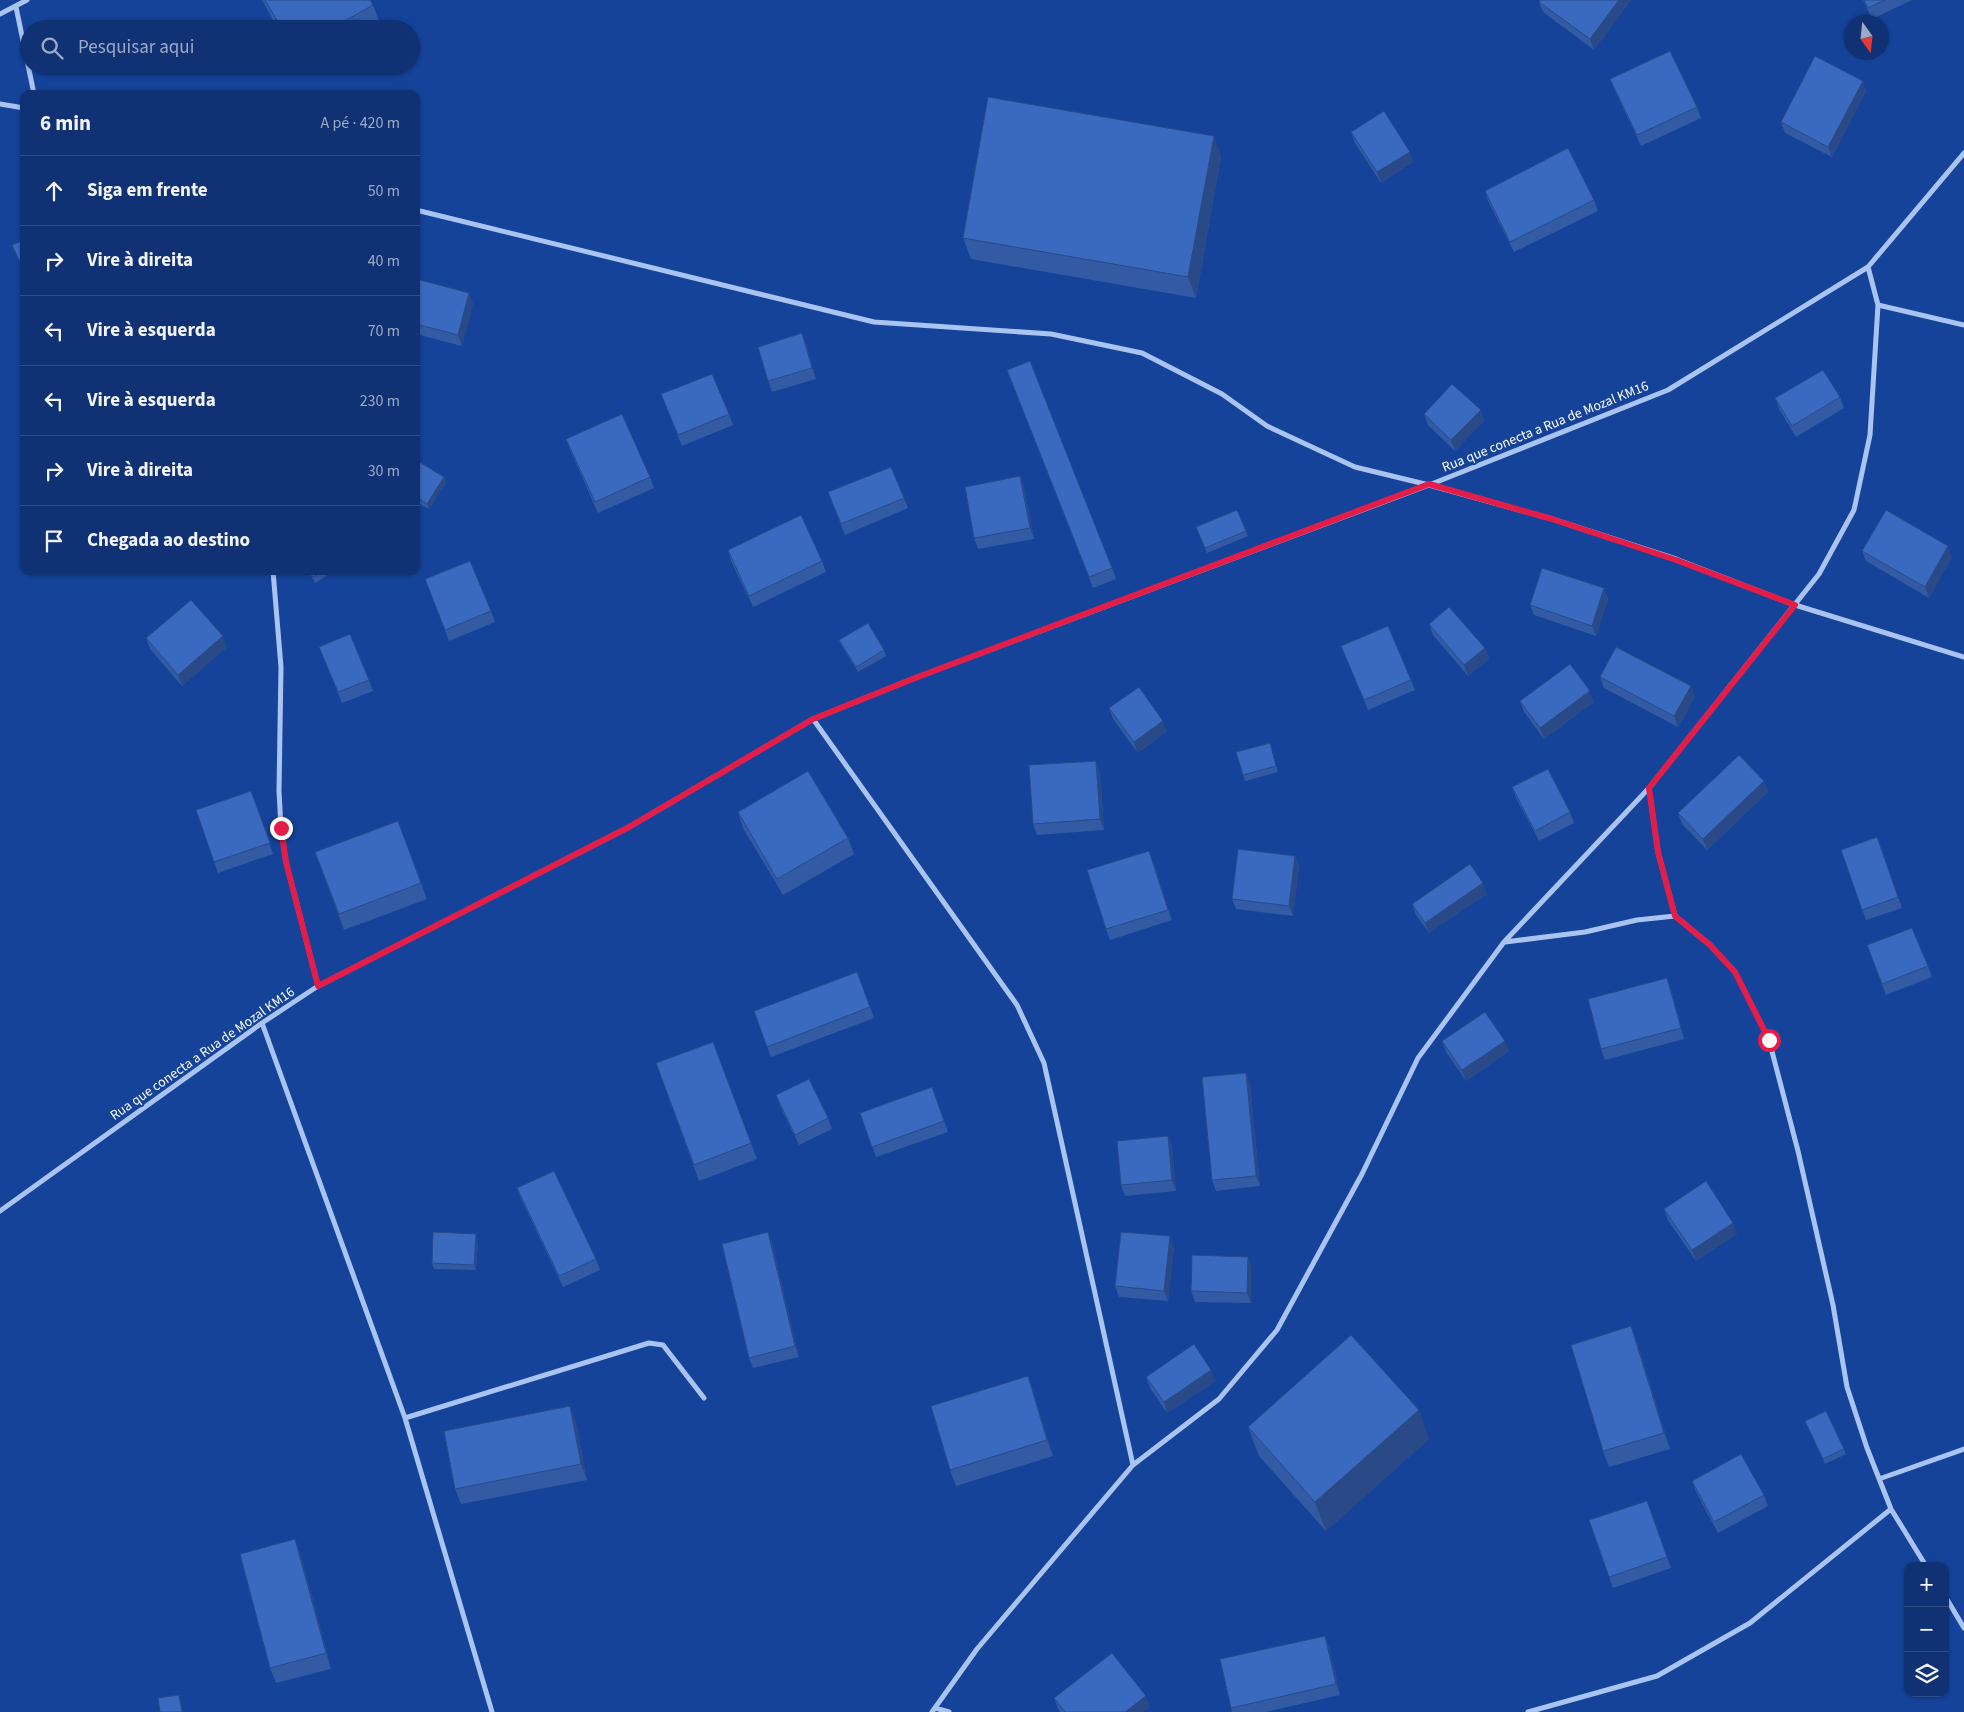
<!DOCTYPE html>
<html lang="pt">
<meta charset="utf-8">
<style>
:root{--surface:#103274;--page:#1e3e7c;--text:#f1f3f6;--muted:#9caac5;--line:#304d86}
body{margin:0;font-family:"Source Sans 3",sans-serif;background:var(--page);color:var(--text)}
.controls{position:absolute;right:15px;bottom:15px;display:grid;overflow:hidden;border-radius:10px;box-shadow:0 1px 4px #0004}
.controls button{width:45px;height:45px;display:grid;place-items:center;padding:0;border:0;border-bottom:1px solid var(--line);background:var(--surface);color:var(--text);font:25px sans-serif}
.compass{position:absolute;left:1844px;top:15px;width:45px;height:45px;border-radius:50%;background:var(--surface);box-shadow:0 1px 4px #0004;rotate:165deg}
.stop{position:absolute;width:15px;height:15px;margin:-11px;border:4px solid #e11d48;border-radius:50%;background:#fff}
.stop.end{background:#e11d48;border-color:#fff;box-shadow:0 1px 5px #0008}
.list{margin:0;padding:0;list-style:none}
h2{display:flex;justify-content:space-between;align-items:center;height:65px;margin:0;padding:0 20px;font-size:21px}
h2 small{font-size:16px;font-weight:400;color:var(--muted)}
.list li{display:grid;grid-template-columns:32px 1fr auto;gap:15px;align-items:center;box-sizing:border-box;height:70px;padding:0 20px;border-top:1px solid var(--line)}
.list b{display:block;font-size:19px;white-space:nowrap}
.list em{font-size:16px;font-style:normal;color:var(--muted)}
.icon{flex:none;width:28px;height:28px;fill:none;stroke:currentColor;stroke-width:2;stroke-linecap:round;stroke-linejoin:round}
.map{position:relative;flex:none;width:1964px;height:1712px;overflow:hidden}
.search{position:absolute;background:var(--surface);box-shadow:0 1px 4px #0004;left:20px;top:20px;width:400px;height:55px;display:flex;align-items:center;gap:12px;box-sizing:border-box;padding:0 18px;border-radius:28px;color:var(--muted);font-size:19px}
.panel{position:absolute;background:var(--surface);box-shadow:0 1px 4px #0004;left:20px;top:90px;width:400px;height:485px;border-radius:10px}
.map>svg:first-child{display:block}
</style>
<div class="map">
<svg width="1964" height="1712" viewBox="0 0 1964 1712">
<rect width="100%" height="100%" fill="#15439a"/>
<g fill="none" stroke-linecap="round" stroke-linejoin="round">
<path stroke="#aac4f2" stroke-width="5" d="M16 7 34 94
M0 14 27 0
M0 104 24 108
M416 210 874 322 1051 334 1142 353 1222 394 1267 426 1355 467 1429 485 1552 519 1676 559 1795 605 1964 657
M1878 305 1964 325
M273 571 281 667 279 791 281 828 286 862 318 986
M813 719 1017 1005 1044 1063 1133 1465
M1649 788 1658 852 1675 916 1710 945 1735 972 1769 1040 1798 1151 1833 1305 1847 1387 1867 1448 1891 1509 1926 1566
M1505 942 1585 932 1637 920 1675 916
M262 1023 405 1418 492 1712
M0 1211 262 1023 318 986 629 827 813 719 915 678 1429 485 1668 390 1868 267 1964 153
M405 1418 649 1343 663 1345 704 1398
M1879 1479 1964 1449
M1945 1596 1964 1628
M935 1708 949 1712
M932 1712 977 1649 1133 1465 1219 1399 1277 1330 1362 1174 1418 1058 1504 942 1649 788 1819 574 1854 510 1870 435 1878 305 1868 267
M1528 1712 1657 1676 1750 1623 1891 1509"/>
</g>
<path fill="#325ba4" d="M262 0H370L373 5 379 21 365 29H278Z
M1540 0H1631L1594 50 1543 12 1539 2Z
M1863 0H1912L1872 19Z
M1610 79 1697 107 1701 118 1641 146 1614 89Z
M1866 91 1832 157 1785 133 1781 122Z
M1351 132 1413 162 1381 183 1355 143Z
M1214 136 1221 157 1196 298 971 259 963 238Z
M1485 191 1594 200 1598 211 1514 252 1488 201Z
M416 279 473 303 462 346 416 334Z
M806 344 816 379 772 392 768 381Z
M1011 381 1112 568 1116 579 1093 588Z
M661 394 729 414 733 425 682 446Z
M1840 397 1844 408 1796 437 1779 409 1775 398Z
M1424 414 1484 421 1455 451 1428 425Z
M566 439 650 477 654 488 598 513 570 450Z
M416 460 444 477 446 483 429 509 416 502Z
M1020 476 1024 487 1034 539 978 549 974 538Z
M828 492 904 498 908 508 845 535Z
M1237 510 1248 536 1207 553 1196 527Z
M728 550 822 561 826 572 753 607 731 561Z
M1862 551 1952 557 1929 598 1866 561Z
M309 571H334L315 583Z
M1604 588 1608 599 1596 636 1534 615 1530 605Z
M429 589 491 611 495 622 449 641Z
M1429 624 1485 648 1489 659 1468 676 1433 635Z
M146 638 227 647 182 686 150 649Z
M839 640 884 650 886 656 858 672 841 645Z
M1341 646 1411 680 1415 690 1368 710Z
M319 647 369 680 373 691 342 703Z
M1600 677 1695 697 1678 727 1604 688Z
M1520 701 1594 702 1544 739 1524 712Z
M1109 708 1167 731 1138 753 1113 719Z
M1270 743 1278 772 1245 781 1243 775Z
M1100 772 1104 830 1037 835 1033 824Z
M1764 781 1768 792 1707 850 1682 824 1678 813Z
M1512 787 1570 812 1574 823 1539 841 1516 798Z
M251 791 273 854 218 873 196 810Z
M738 812 848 838 854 854 783 895 743 828Z
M1877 837 1902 908 1866 920 1841 850Z
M315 852 421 883 427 899 344 930Z
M1295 856 1299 867 1293 916 1236 909 1232 899Z
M1153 862 1172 920 1110 940 1106 929Z
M1487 894 1429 933 1416 915 1412 904Z
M1871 956 1928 966 1932 977 1886 995Z
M857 972 874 1018 771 1057 754 1011Z
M1667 978 1671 989 1684 1039 1605 1060 1601 1049Z
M1442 1041 1509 1051 1466 1081 1446 1052Z
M656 1063 751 1143 757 1159 699 1181Z
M1246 1073 1250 1084 1260 1186 1216 1191 1212 1180Z
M932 1087 948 1132 876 1157 860 1113Z
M776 1095 828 1118 832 1129 799 1145 780 1106Z
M1168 1136 1172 1147 1176 1191 1125 1196 1121 1185Z
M517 1188 596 1259 600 1270 563 1287 521 1199Z
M1664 1209 1737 1234 1696 1261 1668 1220Z
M768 1232 772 1243 799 1357 753 1368 749 1358Z
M478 1240 476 1270 434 1269 432 1263Z
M1174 1247 1168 1301 1119 1297 1115 1286Z
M1251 1267V1303L1195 1302 1191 1291Z
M1631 1326 1637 1342 1670 1449 1609 1467 1603 1451Z
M1146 1377 1215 1381 1167 1413 1150 1388Z
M1033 1392 1053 1456 956 1486 950 1470Z
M1805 1421 1844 1449 1846 1454 1825 1464Z
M576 1422 587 1480 461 1504 455 1489Z
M1248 1427 1429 1439 1326 1531 1259 1456Z
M1692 1481 1764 1495 1768 1506 1718 1533 1696 1492Z
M1647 1501 1671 1568 1613 1588 1589 1520Z
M301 1555 331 1669 276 1683 270 1668Z
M1329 1646 1340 1695 1266 1712H1232L1231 1708Z
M1054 1698 1150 1707 1143 1712H1060L1058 1709Z"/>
<path fill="#294a86" d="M1619 0H1631L1594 50 1590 39Z
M1863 81 1866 91 1832 157 1828 147Z
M1214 136 1221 157 1196 298 1188 277Z
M1410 152 1413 162 1381 183 1377 172Z
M469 293 473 303 462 346 458 335Z
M802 333 806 344 816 379 812 368Z
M1481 410 1484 421 1455 451 1451 440Z
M1020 476 1024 487 1034 539 1030 528Z
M444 477 446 483 429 509 427 504Z
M1948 546 1952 557 1929 598 1925 587Z
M1604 588 1608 599 1596 636 1592 626Z
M223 636 227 647 182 686 178 675Z
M1485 648 1489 659 1468 676 1464 665Z
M1691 686 1695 697 1678 727 1674 716Z
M1590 691 1594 702 1544 739 1540 728Z
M1163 721 1167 731 1138 753 1134 742Z
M1096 761 1100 772 1104 830 1100 819Z
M1764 781 1768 792 1707 850 1703 839Z
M1149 851 1153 862 1172 920 1168 910Z
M1295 856 1299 867 1293 916 1289 906Z
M1483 883 1487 894 1429 933 1425 923Z
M1667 978 1671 989 1684 1039 1681 1028Z
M1505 1041 1509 1051 1466 1081 1462 1070Z
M1246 1073 1250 1084 1260 1186 1256 1176Z
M1168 1136 1172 1147 1176 1191 1172 1180Z
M1733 1223 1737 1234 1696 1261 1692 1250Z
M768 1232 772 1243 799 1357 795 1346Z
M476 1234 478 1240 476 1270 474 1265Z
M1170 1236 1174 1247 1168 1301 1164 1291Z
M1248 1257 1251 1267V1303L1247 1293Z
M1631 1326 1637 1342 1670 1449 1664 1433Z
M1211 1370 1215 1381 1167 1413 1164 1402Z
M1028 1376 1053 1456 1047 1440Z
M570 1406 576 1422 587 1480 581 1464Z
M1419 1410 1429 1439 1326 1531 1315 1502Z
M295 1539 301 1555 331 1669 326 1653Z
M1325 1636 1329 1646 1340 1695 1336 1684Z
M179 1695 181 1701 183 1712H182Z
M1146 1696 1150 1707 1143 1712H1125Z"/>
<path fill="#3a6abf" stroke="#294a86" d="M265 0H370L373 5 330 29H282Z
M1540 0H1619L1590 39 1539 2Z
M1864 0H1885L1868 8Z
M1670 51 1697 107 1637 135 1610 79Z
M1815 56 1863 81 1828 147 1781 122Z
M988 97 1214 136 1188 277 963 238Z
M1384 111 1410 152 1377 172 1351 132Z
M1568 148 1594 200 1510 242 1485 191Z
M24 240V271L12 245Z
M416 279 469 293 458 335 416 324Z
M802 333 812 368 768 381 758 347Z
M1030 361 1112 568 1089 577 1007 370Z
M1823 370 1840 397 1792 426 1775 398Z
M712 374 729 414 678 435 661 394Z
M1452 384 1481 410 1451 440 1424 414Z
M622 414 650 477 595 502 566 439Z
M416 460 444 477 427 504 416 497Z
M891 467 904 498 841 524 828 492Z
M1020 476 1030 528 974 538 965 487Z
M1237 510 1246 531 1205 548 1196 527Z
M1886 510 1948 546 1925 587 1862 551Z
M801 515 822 561 749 596 728 550Z
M470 561 491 611 445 630 425 579Z
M1542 568 1604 588 1592 626 1530 605Z
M310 571H323L313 577Z
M191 600 223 636 178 675 146 638Z
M1449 607 1485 648 1464 665 1429 624Z
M868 623 884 650 856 667 839 640Z
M1388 626 1411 680 1364 700 1341 646Z
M350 634 369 680 338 692 319 647Z
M1616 647 1691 686 1674 716 1600 677Z
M1570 664 1590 691 1540 728 1520 701Z
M1139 687 1163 721 1134 742 1109 708Z
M1270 743 1276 766 1243 775 1236 752Z
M1739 755 1764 781 1703 839 1678 813Z
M1096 761 1100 819 1033 824 1029 765Z
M1548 769 1570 812 1535 831 1512 787Z
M808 771 848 838 777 879 738 812Z
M251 791 270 843 214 862 196 810Z
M398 821 421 883 339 914 315 852Z
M1877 837 1898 897 1862 910 1841 850Z
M1238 849 1295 856 1289 906 1232 899Z
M1149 851 1168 910 1106 929 1087 870Z
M1470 864 1483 883 1425 923 1412 904Z
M1912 928 1928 966 1882 984 1867 945Z
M857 972 870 1007 767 1047 754 1011Z
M1667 978 1681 1028 1601 1049 1588 999Z
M1485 1012 1505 1041 1462 1070 1442 1041Z
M713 1042 751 1143 694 1165 656 1063Z
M1246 1073 1256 1176 1212 1180 1202 1077Z
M809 1079 828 1118 795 1135 776 1095Z
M932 1087 944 1121 872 1147 860 1113Z
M1168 1136 1172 1180 1121 1185 1117 1141Z
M554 1171 596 1259 559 1276 517 1188Z
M1706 1181 1733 1223 1692 1250 1664 1209Z
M433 1232 476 1234 474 1265 432 1263Z
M768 1232 795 1346 749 1358 722 1244Z
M1121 1232 1170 1236 1164 1291 1115 1286Z
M1192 1255 1248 1257 1247 1293 1191 1291Z
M1631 1326 1664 1433 1603 1451 1571 1345Z
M1351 1335 1419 1410 1315 1502 1248 1427Z
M1194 1344 1211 1370 1164 1402 1146 1377Z
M1028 1376 1047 1440 950 1470 931 1406Z
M570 1406 581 1464 455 1489 444 1431Z
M1826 1411 1844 1449 1823 1459 1805 1421Z
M1741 1454 1764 1495 1714 1522 1692 1481Z
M1647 1501 1667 1557 1609 1577 1589 1520Z
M295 1539 326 1653 270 1668 240 1554Z
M1325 1636 1336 1684 1231 1708 1220 1659Z
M1112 1653 1146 1696 1125 1712H1065L1054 1698Z
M179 1695 182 1712H160L158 1698Z"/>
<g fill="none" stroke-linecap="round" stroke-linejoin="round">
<path stroke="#e11d48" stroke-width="6" d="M281 828 286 862 318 986 629 827 813 719 915 678 1429 484 1552 519 1676 560 1795 605 1649 788 1658 852 1675 916 1710 945 1735 972 1769 1040"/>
</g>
<g text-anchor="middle" stroke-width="4" stroke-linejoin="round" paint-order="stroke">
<g font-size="14" fill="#fff" stroke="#15439a">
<text transform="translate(1545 426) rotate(-22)" y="5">Rua que conecta a Rua de Mozal KM16</text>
<text transform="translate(202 1053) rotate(-35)" y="5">Rua que conecta a Rua de Mozal KM16</text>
</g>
</g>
</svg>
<div class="controls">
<button>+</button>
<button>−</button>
<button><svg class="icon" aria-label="layers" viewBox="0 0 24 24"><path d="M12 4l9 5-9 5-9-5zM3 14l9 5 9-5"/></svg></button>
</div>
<svg class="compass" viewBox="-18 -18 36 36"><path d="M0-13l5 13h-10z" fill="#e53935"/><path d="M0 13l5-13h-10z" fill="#9caac5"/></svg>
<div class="stop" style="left:1769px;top:1040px"></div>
<div class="stop end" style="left:281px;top:828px"></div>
<div class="search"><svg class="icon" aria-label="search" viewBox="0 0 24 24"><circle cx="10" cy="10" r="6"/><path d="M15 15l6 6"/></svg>Pesquisar aqui</div>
<section class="panel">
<h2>6 min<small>A pé · 420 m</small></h2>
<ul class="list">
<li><svg class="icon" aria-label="ahead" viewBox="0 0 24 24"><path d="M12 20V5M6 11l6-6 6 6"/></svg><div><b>Siga em frente</b></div><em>50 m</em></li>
<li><svg class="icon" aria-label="right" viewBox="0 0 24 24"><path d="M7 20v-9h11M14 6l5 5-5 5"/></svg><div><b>Vire à direita</b></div><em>40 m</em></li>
<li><svg class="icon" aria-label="left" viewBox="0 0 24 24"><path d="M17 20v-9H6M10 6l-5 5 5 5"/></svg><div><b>Vire à esquerda</b></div><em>70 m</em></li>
<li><svg class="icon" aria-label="left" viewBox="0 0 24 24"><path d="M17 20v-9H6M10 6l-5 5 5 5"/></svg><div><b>Vire à esquerda</b></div><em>230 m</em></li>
<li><svg class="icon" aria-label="right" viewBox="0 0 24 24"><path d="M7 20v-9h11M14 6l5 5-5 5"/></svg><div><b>Vire à direita</b></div><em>30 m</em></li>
<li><svg class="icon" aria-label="arrive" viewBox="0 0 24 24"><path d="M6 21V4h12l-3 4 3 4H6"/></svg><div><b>Chegada ao destino</b></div></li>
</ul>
</section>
</div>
